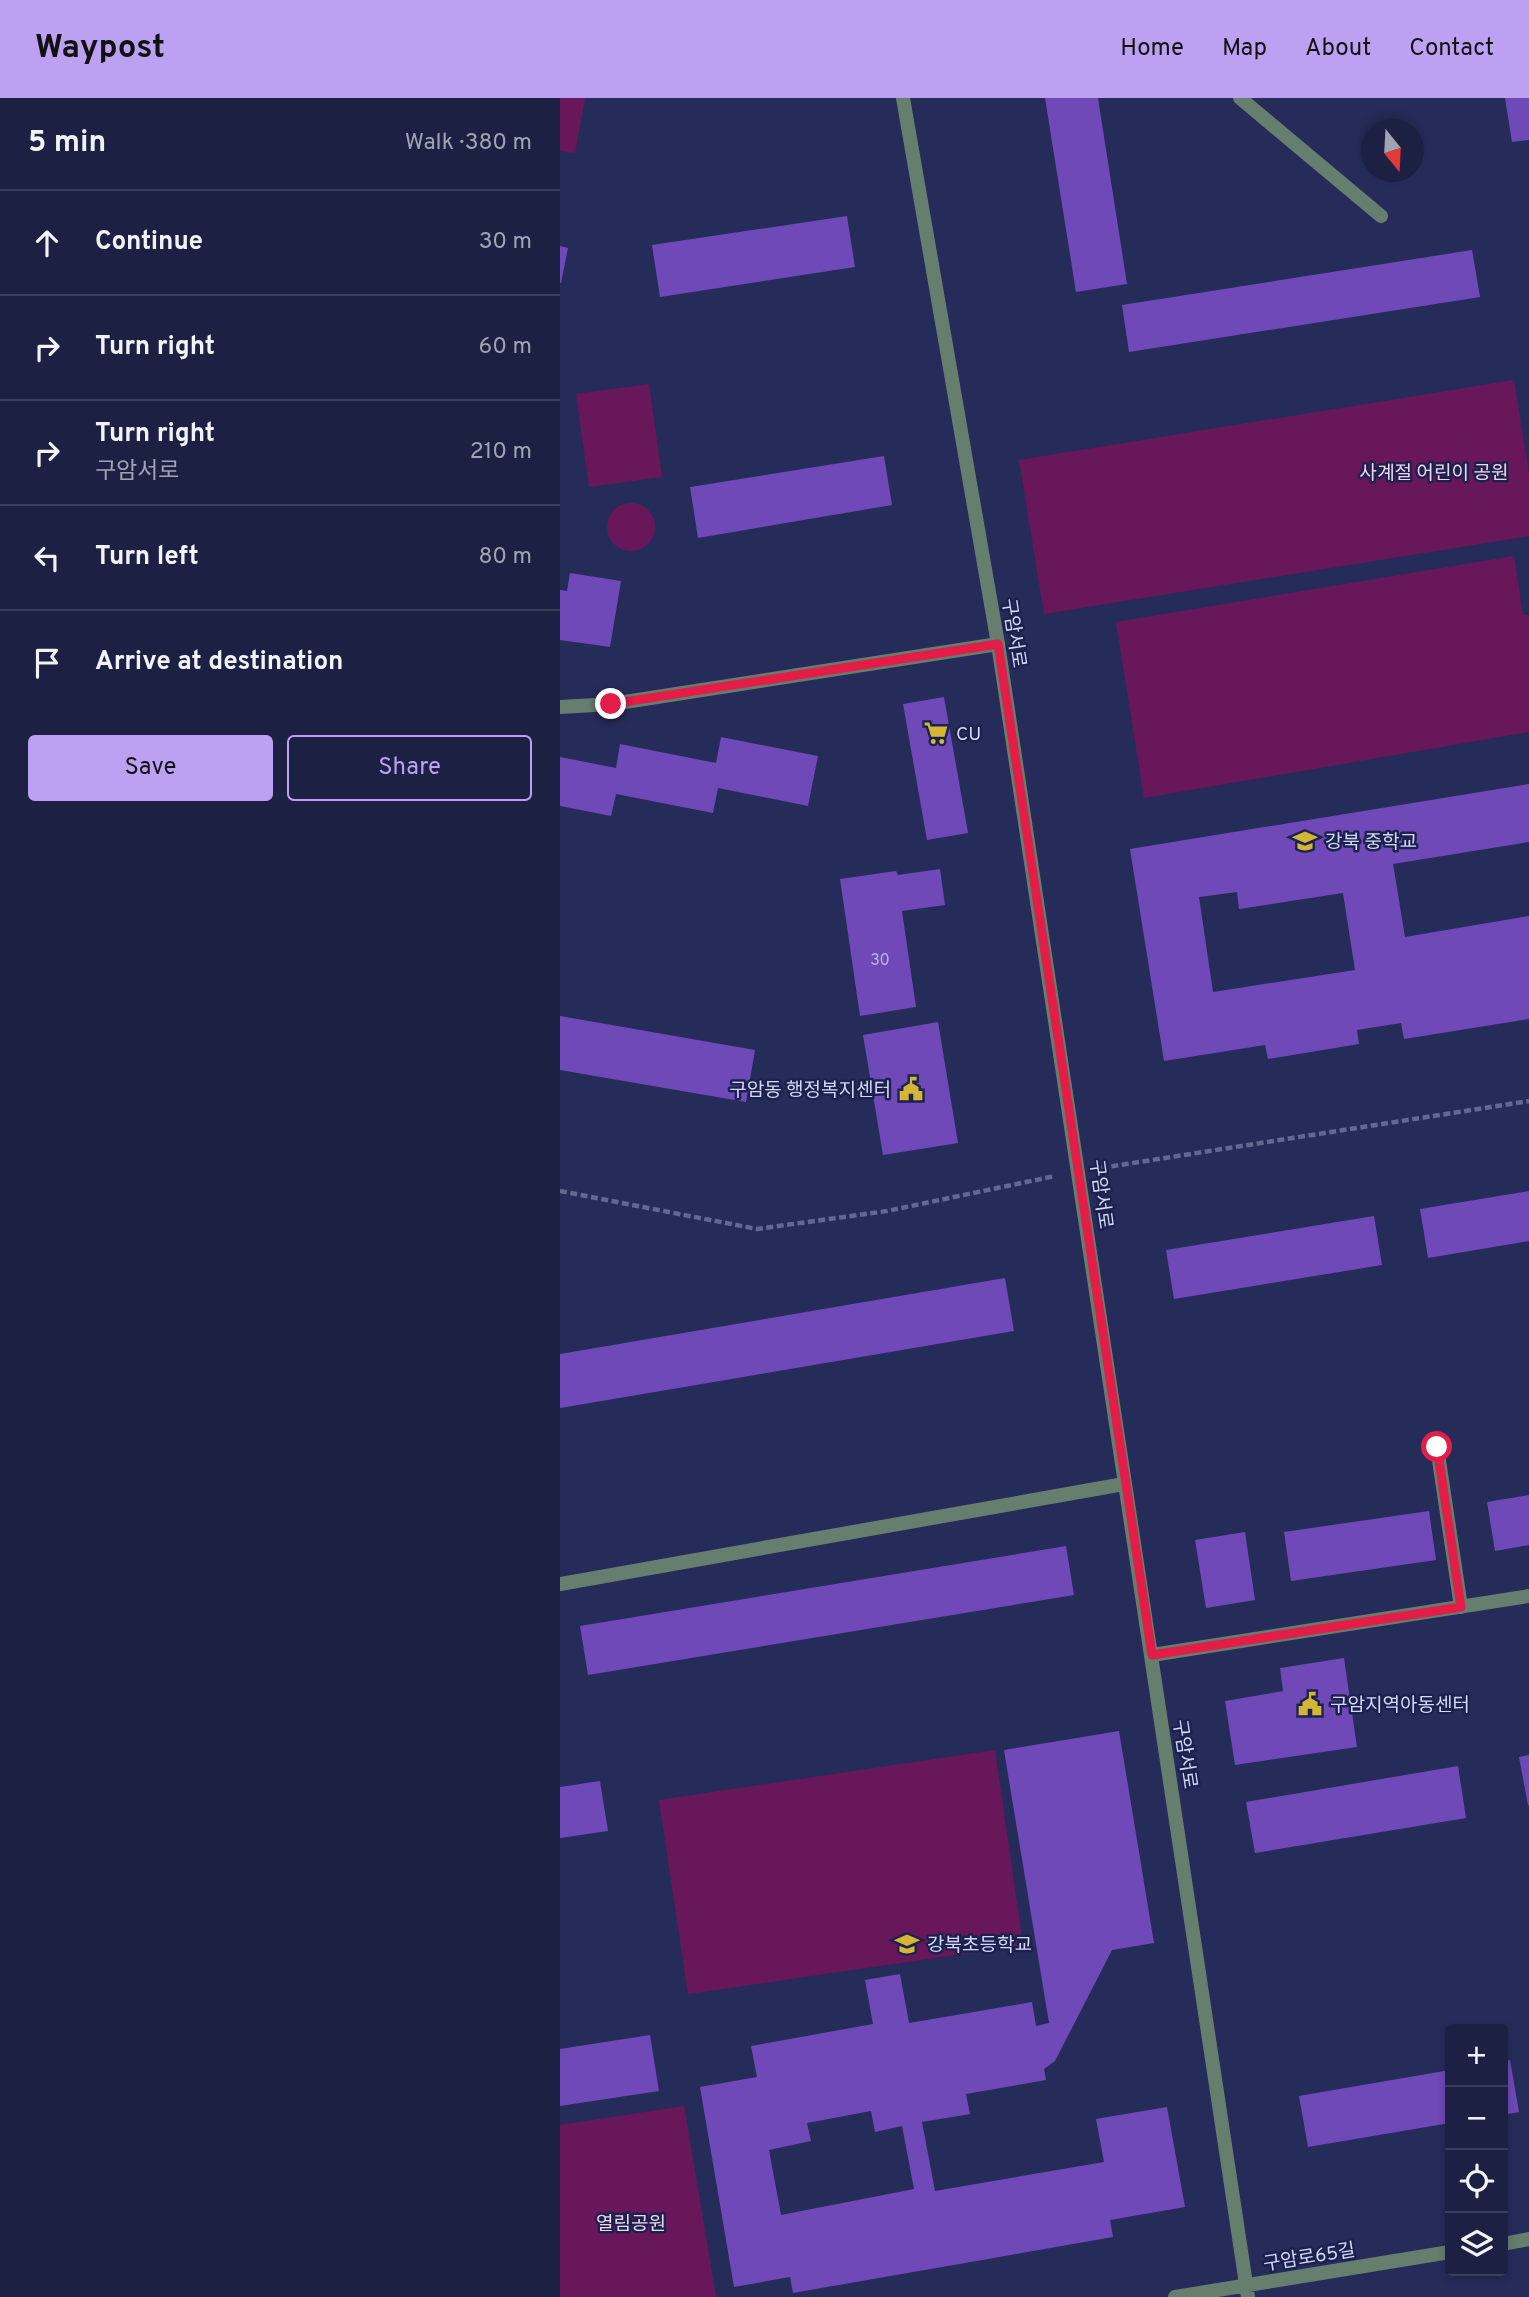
<!DOCTYPE html>
<meta charset="utf-8">
<style>
:root{--surface:#1c2144;--page:#25294b;--text:#f1f3f6;--muted:#a0a3b2;--line:#3a3e5d;--accent:#bca0f2}
body{margin:0;font-family:Overpass,"Noto Sans KR",sans-serif;background:var(--page);color:var(--text)}
.controls{position:absolute;right:21px;bottom:21px;display:grid;overflow:hidden;border-radius:7px;box-shadow:0 4px 10px #0003}
.controls button{width:63px;height:63px;display:grid;place-items:center;padding:0;border:0;border-bottom:2px solid var(--line);background:var(--surface);color:var(--text);font:35px sans-serif}
.compass{position:absolute;left:801px;top:21px;width:63px;height:63px;border-radius:50%;background:var(--surface);box-shadow:0 4px 10px #0003;rotate:162deg}
.stop{position:absolute;width:21px;height:21px;margin:-16px;border:5px solid #e11d48;border-radius:50%;background:#fff}
.stop.end{background:#e11d48;border-color:#fff;box-shadow:0 2px 7px #0008}
.list{margin:0;padding:0;list-style:none}
h2{display:flex;justify-content:space-between;align-items:center;height:91px;margin:0;padding:0 28px;font-size:30px}
h2 small{font-size:23px;font-weight:400;color:var(--muted)}
.list li{display:grid;grid-template-columns:46px 1fr auto;gap:21px;align-items:center;box-sizing:border-box;height:105px;padding:0 28px;border-top:2px solid var(--line)}
.list b{display:block;font-size:26px;white-space:nowrap}
.list p{margin:0;font-size:23px;white-space:nowrap;color:var(--muted)}
.list em{font-size:23px;font-style:normal;color:var(--muted)}
.actions{display:flex;gap:14px;padding:21px 28px}
.actions a{flex:1;padding:16px 0;border:2px solid var(--accent);border-radius:7px;text-align:center;font-size:24px;color:var(--accent)}
.actions .main{background:var(--accent);color:#111}
.icon{flex:none;width:38px;height:38px;fill:none;stroke:currentColor;stroke-width:2;stroke-linecap:round;stroke-linejoin:round}
.map{position:relative;flex:none;width:969px;height:2199px;overflow:hidden}
header{display:flex;align-items:center;gap:42px;box-sizing:border-box;height:98px;padding:0 35px;background:var(--accent);color:#111}
header strong{font-size:33px}
nav{display:flex;gap:38px;margin-inline-start:auto;font-size:24px}
main{display:flex}
aside{flex:1;background:var(--surface)}
.map>svg:first-child{display:block}
</style>
<header>
<strong>Waypost</strong>
<nav><a>Home</a><a>Map</a><a>About</a><a>Contact</a></nav>
</header>
<main>
<aside>
<h2>5 min<small>Walk · 380 m</small></h2>
<ul class="list">
<li><svg class="icon" aria-label="ahead" viewBox="0 0 24 24"><path d="M12 20V5M6 11l6-6 6 6"/></svg><div><b>Continue</b></div><em>30 m</em></li>
<li><svg class="icon" aria-label="right" viewBox="0 0 24 24"><path d="M7 20v-9h11M14 6l5 5-5 5"/></svg><div><b>Turn right</b></div><em>60 m</em></li>
<li><svg class="icon" aria-label="right" viewBox="0 0 24 24"><path d="M7 20v-9h11M14 6l5 5-5 5"/></svg><div><b>Turn right</b><p>구암서로</p></div><em>210 m</em></li>
<li><svg class="icon" aria-label="left" viewBox="0 0 24 24"><path d="M17 20v-9H6M10 6l-5 5 5 5"/></svg><div><b>Turn left</b></div><em>80 m</em></li>
<li><svg class="icon" aria-label="arrive" viewBox="0 0 24 24"><path d="M6 21V4h12l-3 4 3 4H6"/></svg><div><b>Arrive at destination</b></div></li>
</ul>
<div class="actions"><a class="main">Save</a><a>Share</a></div>
</aside>
<div class="map">
<svg width="969" height="2199" viewBox="0 0 969 2199">
<rect width="100%" height="100%" fill="#262c5a"/>
<path fill="#68185a" d="M0 0H25L15 55 0 53Z
M954 282 969 376V438L484 516 459 362Z
M89 286 102 379 29 389 16 296Z
M47 429a24 24 0 1 1 48 0a24 24 0 1 1-48 0Z
M954 458 963 517H969V634L584 700 556 524Z
M435 1652 463 1847 128 1896 99 1702Z
M124 2008 156 2199H0V2027Z"/>
<path fill="#6f49b7" fill-rule="evenodd" d="M485 0H538L567 186 516 194Z
M945 0H969V42L952 44Z
M287 118 295 169 100 199 92 147Z
M0 148 8 150 1 185H0Z
M912 152 920 199 569 254 562 207Z
M324 358 332 407 138 440 130 389Z
M10 475 61 483 50 549 0 542V492L7 493Z
M384 599 408 735 367 742 343 606Z
M161 639 258 658 248 708 158 690 153 715 56 696 51 718 0 708V659L56 670 60 646 156 665Z
M969 686V744L833 766 845 839 969 818V921L844 941 841 925 797 932 799 946 708 961 705 947 604 963 570 751ZM677 794 679 811 783 795 795 872 653 894 639 799Z
M380 771 385 807 342 813 356 909 300 918 280 781 336 773 338 777Z
M0 918 195 952 186 1004 0 972Z
M378 924 398 1045 323 1057 303 937Z
M969 1093V1143L868 1160 860 1111Z
M814 1118 822 1167 614 1201 606 1152Z
M445 1180 454 1233 0 1310V1256Z
M969 1397V1447L935 1453 927 1404Z
M869 1413 876 1462 731 1483 724 1434Z
M685 1434 695 1502 646 1510 635 1442Z
M506 1448 514 1497 28 1577 20 1528Z
M784 1560 797 1649 675 1667 665 1603 723 1593 720 1570Z
M559 1633 594 1845 552 1852 495 1963 484 1971 486 1982 406 1996 410 2016 362 2024 375 2093 544 2064 536 2021 607 2009 625 2109 550 2122 553 2139 233 2195 230 2179 174 2189 140 1989 197 1979 191 1948 313 1926 305 1882 340 1876 349 1925 472 1904 476 1928 489 1925 444 1652ZM311 2013 315 2034 342 2028 354 2091 221 2117 209 2052 251 2043 247 2025Z
M969 1657V1707H968L959 1659Z
M898 1668 906 1720 695 1755 686 1704Z
M40 1683 48 1733 0 1740V1689Z
M90 1937 99 1993 0 2008V1951Z
M950 1962 959 2014 943 2017V1963Z
M890 1972V2025L748 2049 739 1998Z"/>
<g fill="none" stroke-linecap="round" stroke-linejoin="round">
<path stroke="#626891" stroke-width="4.5" stroke-dasharray="7 3.5" stroke-linecap="butt" d="M541 1070 969 1003
M0 1093 197 1131 327 1113 495 1078"/>
<path stroke="#667e6e" stroke-width="14" d="M680 0 821 118
M0 609 52 606 438 546
M877 1349 901 1509
M0 1486 564 1386
M592 1557 969 1498"/>
<path stroke="#667e6e" stroke-width="14" d="M343 0 438 546 688 2199
M943 2146 969 2141
M615 2199 890 2154"/>
</g>
<g fill="none" stroke-linecap="round" stroke-linejoin="round">
<path stroke="#e11d48" stroke-width="9" d="M51 606 438 546 592 1557 901 1509 877 1349"/>
</g>
<defs>
<g id="supermarket-bare" transform="scale(1.89)"><path d="M-6-5.5h2.5l.6 2H6L4.5 2H-2.5L-4.4-4H-6ZM-1.5 3.2a1.3 1.3 0 1 0 .1 0ZM3 3.2a1.3 1.3 0 1 0 .1 0Z" fill="#d3b635" stroke="#1d214f" stroke-width="2.5" paint-order="stroke"/></g>
<g id="school-bare" transform="scale(1.89)"><path d="M0-5L7-2L0 1L-7-2ZM-4 1L0 2.5L4 1V4Q0 6-4 4Z" fill="#d3b635" stroke="#1d214f" stroke-width="2.5" paint-order="stroke"/></g>
<g id="civic-bare" transform="scale(1.89)"><path d="M-.6-6.5H3V-4.5H.6V-3L4-1V1h2V6H-6V1h2V-1L-.6-3ZM-1.2 2.5V6h2.4V2.5Z" fill="#d3b635" stroke="#1d214f" stroke-width="2.5" paint-order="stroke"/></g>
</defs>
<g fill-rule="evenodd">
<use href="#supermarket-bare" x="376" y="635"/>
<use href="#school-bare" x="745" y="743"/>
<use href="#civic-bare" x="351" y="991"/>
<use href="#civic-bare" x="750" y="1606"/>
<use href="#school-bare" x="347" y="1846"/>
</g>
<g text-anchor="middle" stroke-width="5" stroke-linejoin="round" paint-order="stroke">
<g font-size="16" fill="#b9b4e6">
<text x="320" y="867">30</text>
</g>
<g font-size="19" fill="#f0d5e9" stroke="#1d214f">
<text x="874" y="381">사계절 어린이 공원</text>
<text x="71" y="2132">열림공원</text>
</g>
<g font-size="19" fill="#d2d8f6" stroke="#1d214f">
<text transform="translate(455 535) rotate(81)" y="7">구암서로</text>
<text transform="translate(542 1096) rotate(82)" y="7">구암서로</text>
<text transform="translate(626 1656) rotate(81)" y="7">구암서로</text>
<text transform="translate(749 2158) rotate(-9)" y="7">구암로65길</text>
</g>
<g font-size="19" fill="#d2d8f6" stroke="#1d214f" text-anchor="start">
<text x="396" y="642">CU</text>
<text x="765" y="750">강북 중학교</text>
<text x="331" y="998" text-anchor="end">구암동 행정복지센터</text>
<text x="770" y="1613">구암지역아동센터</text>
<text x="367" y="1853">강북초등학교</text>
</g>
</g>
</svg>
<div class="controls">
<button>+</button>
<button>−</button>
<button><svg class="icon" aria-label="locate" viewBox="0 0 24 24"><circle cx="12" cy="12" r="6"/><path d="M12 2v4M12 18v4M2 12h4M18 12h4"/></svg></button>
<button><svg class="icon" aria-label="layers" viewBox="0 0 24 24"><path d="M12 4l9 5-9 5-9-5zM3 14l9 5 9-5"/></svg></button>
</div>
<svg class="compass" viewBox="-18 -18 36 36"><path d="M0-13l5 13h-10z" fill="#e53935"/><path d="M0 13l5-13h-10z" fill="#a0a3b2"/></svg>
<div class="stop" style="left:877px;top:1349px"></div>
<div class="stop end" style="left:51px;top:606px"></div>
</div>
</main>
